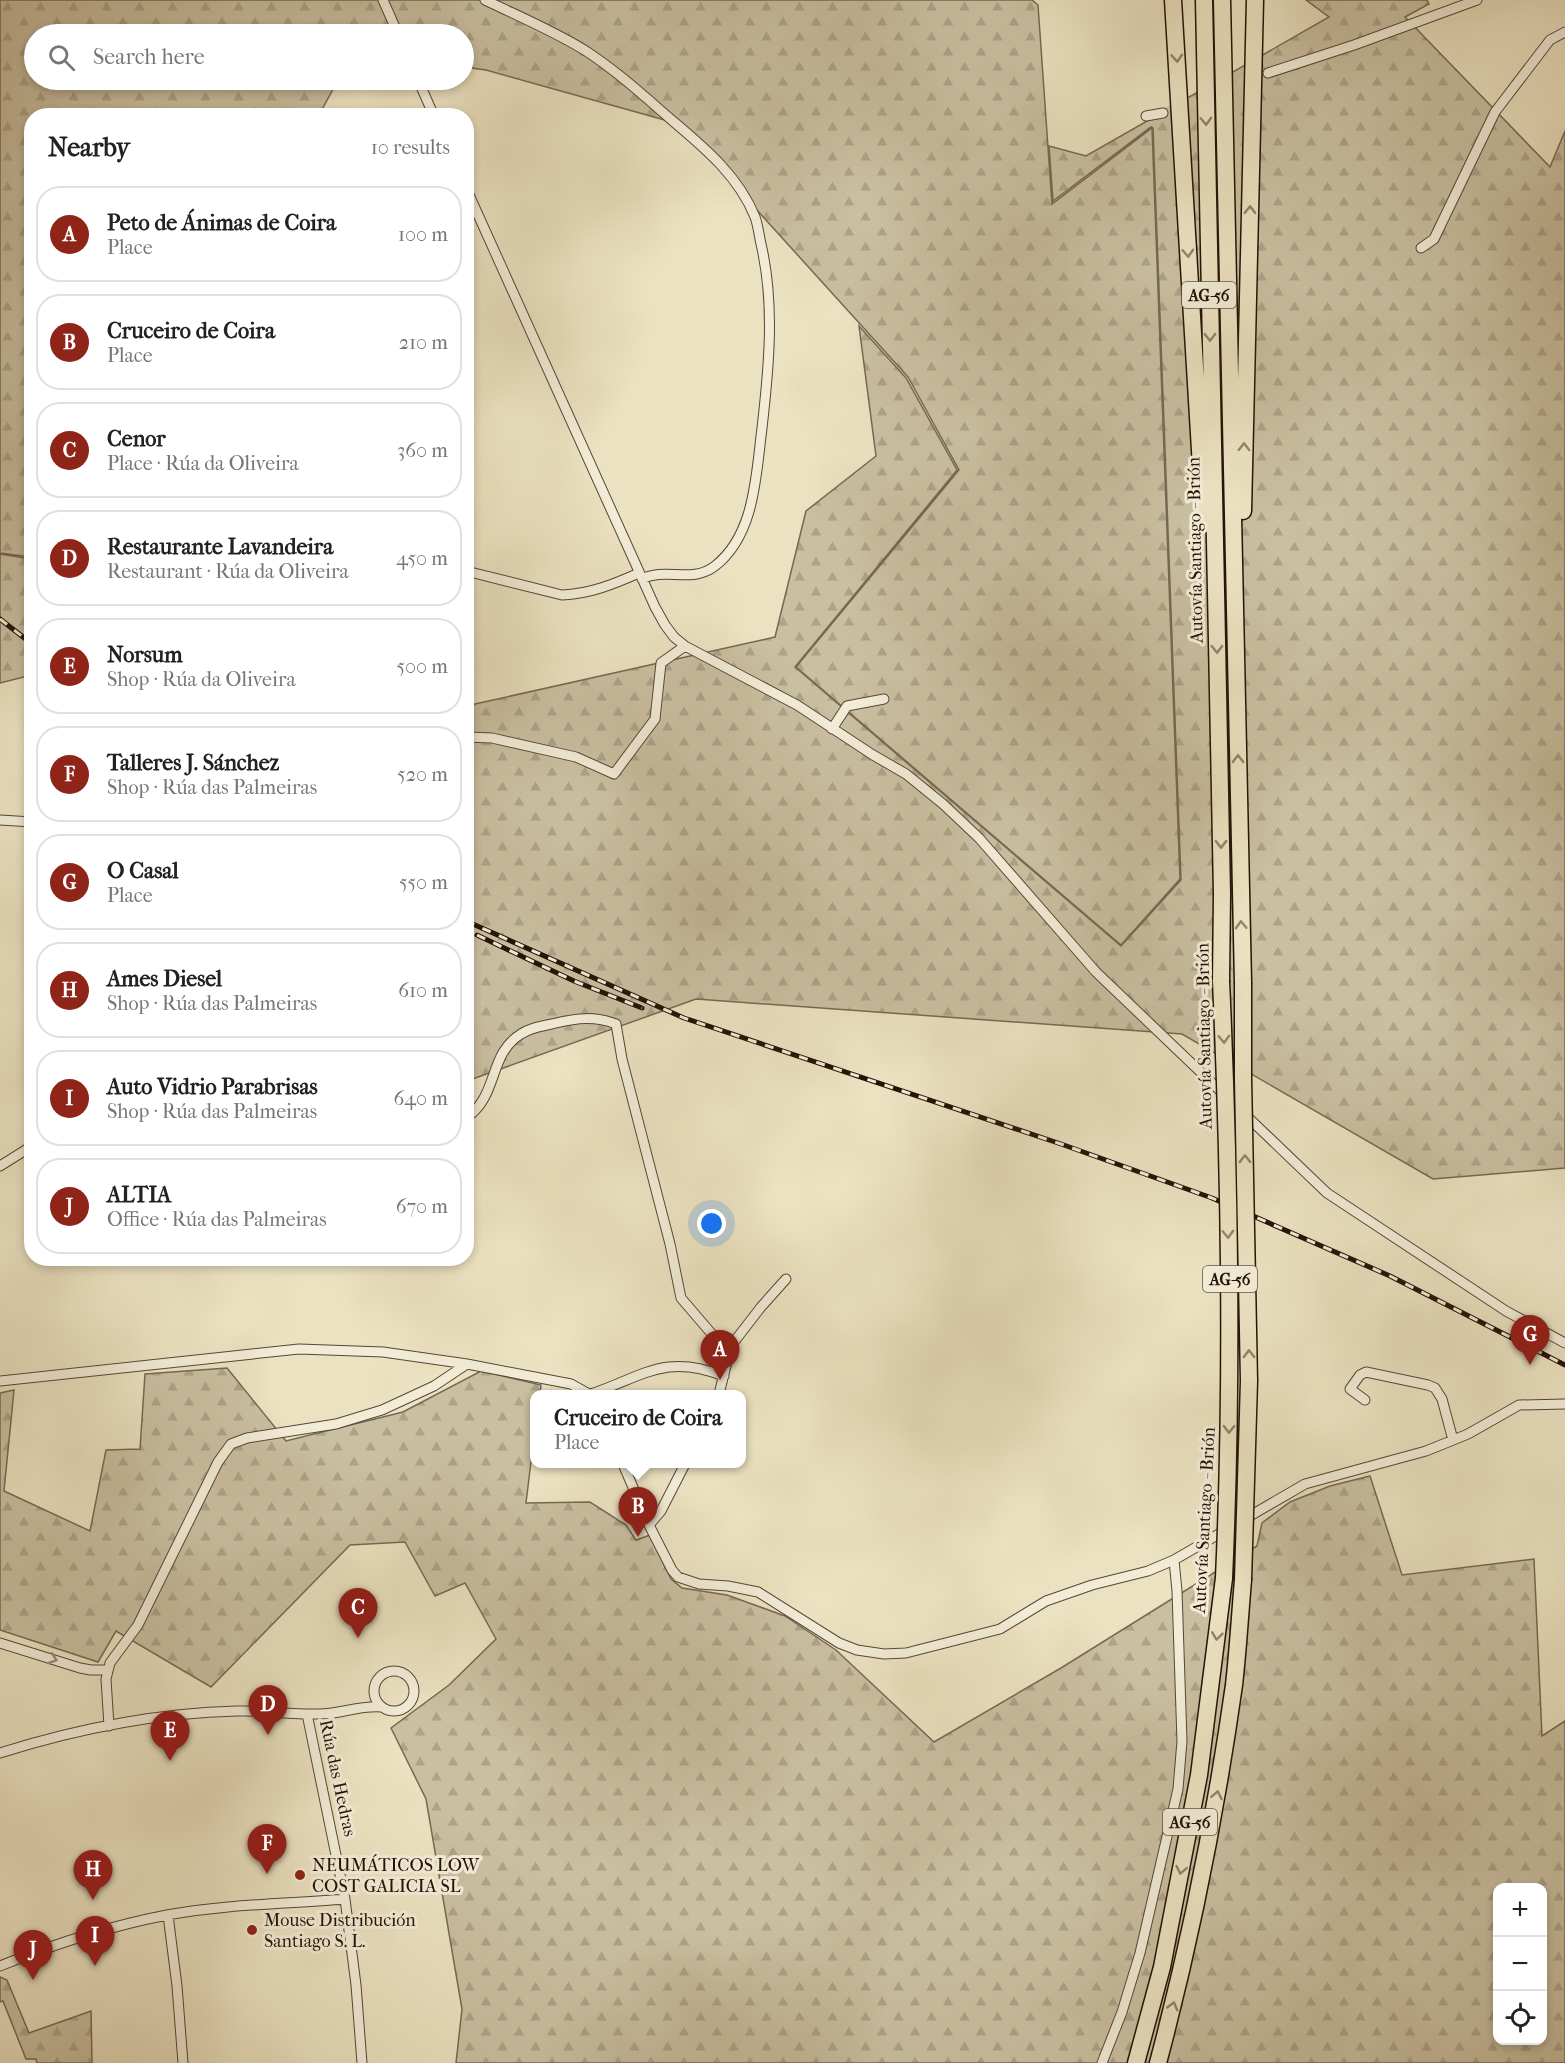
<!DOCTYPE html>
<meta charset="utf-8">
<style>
:root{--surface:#fff;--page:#f2f2f2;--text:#222;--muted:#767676;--line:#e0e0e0;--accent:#8f2418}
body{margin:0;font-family:"IM FELL French Canon",serif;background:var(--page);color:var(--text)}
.controls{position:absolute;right:18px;bottom:18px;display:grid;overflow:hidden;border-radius:12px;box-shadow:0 3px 9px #0003}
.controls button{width:54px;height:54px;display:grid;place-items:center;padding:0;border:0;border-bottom:2px solid var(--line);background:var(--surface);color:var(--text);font:30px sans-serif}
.you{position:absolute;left:712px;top:1224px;width:21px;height:21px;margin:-15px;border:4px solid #fff;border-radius:50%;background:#1a73e8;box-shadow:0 0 0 9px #1a73e833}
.badge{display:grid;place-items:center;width:39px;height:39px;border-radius:50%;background:var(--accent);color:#fff;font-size:20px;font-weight:700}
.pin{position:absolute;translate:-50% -50px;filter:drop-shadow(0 2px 3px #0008)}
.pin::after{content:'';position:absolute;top:32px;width:21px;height:18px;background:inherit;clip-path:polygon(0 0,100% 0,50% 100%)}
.popup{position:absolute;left:530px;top:1390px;width:216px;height:78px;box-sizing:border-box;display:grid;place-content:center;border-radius:12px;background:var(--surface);filter:drop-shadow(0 2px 4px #0005);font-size:20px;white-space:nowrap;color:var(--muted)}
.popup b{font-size:22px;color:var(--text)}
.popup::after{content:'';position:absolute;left:50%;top:100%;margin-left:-12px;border:12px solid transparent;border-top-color:var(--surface)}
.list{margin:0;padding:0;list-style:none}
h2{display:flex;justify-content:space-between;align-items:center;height:78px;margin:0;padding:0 24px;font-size:26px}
h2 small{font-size:20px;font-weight:400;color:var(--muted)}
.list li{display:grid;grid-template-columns:39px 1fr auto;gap:18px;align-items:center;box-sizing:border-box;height:96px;margin:0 12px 12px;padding:0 12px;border:2px solid var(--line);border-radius:24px}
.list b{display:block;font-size:22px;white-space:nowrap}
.list p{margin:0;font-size:20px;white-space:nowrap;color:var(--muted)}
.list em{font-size:20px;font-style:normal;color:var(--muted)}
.icon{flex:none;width:33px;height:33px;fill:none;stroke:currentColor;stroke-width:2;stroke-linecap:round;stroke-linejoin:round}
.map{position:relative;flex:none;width:1565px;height:2063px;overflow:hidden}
.search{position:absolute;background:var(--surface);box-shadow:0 3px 9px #0003;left:24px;top:24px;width:450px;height:66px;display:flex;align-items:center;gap:15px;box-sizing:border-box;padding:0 21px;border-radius:33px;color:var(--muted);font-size:22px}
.panel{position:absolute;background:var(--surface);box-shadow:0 3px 9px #0003;left:24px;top:108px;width:450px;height:1158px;border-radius:24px}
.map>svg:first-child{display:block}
</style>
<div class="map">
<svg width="1565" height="2063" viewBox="0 0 1565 2063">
<defs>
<pattern id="forest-firs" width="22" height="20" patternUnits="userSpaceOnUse" patternTransform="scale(1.5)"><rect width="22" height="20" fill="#c9bfa1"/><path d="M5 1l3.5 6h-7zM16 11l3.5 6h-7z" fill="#aca389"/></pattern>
</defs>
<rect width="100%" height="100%" fill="#ebe2c1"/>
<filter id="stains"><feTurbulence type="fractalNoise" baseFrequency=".00333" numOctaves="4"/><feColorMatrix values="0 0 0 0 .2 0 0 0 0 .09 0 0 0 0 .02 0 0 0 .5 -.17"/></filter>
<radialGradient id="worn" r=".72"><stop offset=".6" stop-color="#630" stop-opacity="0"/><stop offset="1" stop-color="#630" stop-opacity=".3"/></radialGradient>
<path fill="url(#forest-firs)" stroke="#776854" stroke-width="1.5" fill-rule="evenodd" d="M0 0H1032L1038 5 1052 204 1152 128 1180 879 1121 945 796 667 959 470 908 377 679 124 486 70 464 67V34H34V80H338L319 115 32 116 31 557 0 553Z
M1306 0H1427L1429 4 1405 17 1550 167 1565 131V1168L1433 1179 1182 1034 696 999 467 1081V711L475 704 775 637 806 511 876 456 859 326 906 378 957 470 795 667 1121 946 1181 880 1153 128 1151 127 1053 201 1049 146 1086 156 1329 17Z
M0 554 31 559 32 675 0 683Z
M227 1368 286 1441 403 1412 481 1371 541 1385 540 1394H534V1437L526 1503 590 1502 626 1525 636 1540 650 1535 671 1579 682 1588 727 1595 785 1616 836 1650 934 1742 1061 1668 1257 1546 1262 1523 1290 1502 1330 1486 1370 1476 1402 1575 1534 1559 1542 1736 1565 1721V2063H456L462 2009 426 1799 391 1728 449 1685 496 1639 465 1583 435 1596 405 1542 350 1545 211 1687 116 1631 98 1662 0 1630V1393L14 1390 4 1491 90 1531 106 1450 140 1449 145 1374ZM1498 1888H1542V2040H1498Z
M0 1977 7 1980 29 2033 91 2011 92 2063H37L36 2059H26L3 2001 0 2002Z"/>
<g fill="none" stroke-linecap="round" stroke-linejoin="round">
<path stroke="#cdc3a5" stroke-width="9" stroke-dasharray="9 4.5" stroke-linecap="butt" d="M1163 113 1268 73"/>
<g stroke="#564636" stroke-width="11">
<path id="minor" d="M383 0 398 34
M485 0C518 16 554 31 586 51 618 72 645 97 674 122 706 149 739 177 755 217 758 225 759 235 761 244 775 304 769 367 762 428 756 475 755 535 715 566 692 584 666 567 642 579
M1268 73 1354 45 1477 0
M418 80 434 116
M1146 116 1163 113
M466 188 655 607 665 625 674 637 685 646 797 705 873 755 906 774 943 804 979 838 1096 972 1327 1193 1506 1311 1565 1343
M1421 248 1434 239 1495 112 1550 40 1565 32
M466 571 562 595C590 594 614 584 639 573
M832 729 847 706 884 699
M466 737 492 738 576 757 614 774 655 719 661 663 685 646
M0 820 32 822
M466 1118C499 1096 488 1054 521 1034 531 1027 544 1026 556 1023 577 1018 595 1016 616 1024L622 1059 670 1244 681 1298 729 1354 719 1394
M0 1166 32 1146
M727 1351 761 1307 786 1279
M0 1381 299 1349 383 1352 467 1364 571 1384 589 1394
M591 1394C644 1376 665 1353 724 1376
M1365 1400 1350 1389 1360 1375 1366 1372 1428 1385 1435 1388 1442 1399 1453 1440
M623 1464 649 1525 672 1570 678 1577 699 1584 728 1586 758 1592 839 1643 857 1650 884 1654 906 1653 1000 1629 1046 1601 1092 1585 1148 1571 1174 1560 1305 1484 1426 1451 1468 1434 1519 1405 1565 1404
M649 1525 661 1511 685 1464
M0 1643 80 1668 91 1670H107
M374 1691a20 20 0 1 1 40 0a20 20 0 1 1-40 0Z
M307 1714 345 1899 356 1985 362 2063
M109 1726 106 1679 110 1663 138 1625 218 1462 231 1444 247 1438 336 1424 382 1410 434 1386 467 1364
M0 1753C76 1729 157 1713 237 1711 265 1710 292 1715 319 1714 343 1714 358 1705 382 1707
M168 1915 177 1986 183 2063
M0 1966C54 1944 110 1926 167 1915 226 1904 286 1904 345 1899
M1102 2063 1122 2012 1140 1953 1178 1789 1182 1741 1177 1591 1174 1560"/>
</g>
<g stroke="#251207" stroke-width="19">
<path id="motorway" d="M1173 0 1204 517
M1204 0 1216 591 1222 894 1221 981
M1222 0 1243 983
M1243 511 1255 0
M1136 2063 1162 1967 1199 1775 1224 1578
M1158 2063C1191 1939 1216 1812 1234 1685 1238 1650 1240 1615 1243 1580"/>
</g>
<use href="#minor" stroke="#f2ecd7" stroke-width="9"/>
<use href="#motorway" stroke="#ebe2c1" stroke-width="16"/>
<g stroke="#251207" stroke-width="5">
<path id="rail" d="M0 619 32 644
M466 921 684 1018 1061 1144 1212 1198 1390 1276 1565 1365
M477 935 574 981 642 1008"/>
</g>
<use href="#rail" stroke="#f2ecd7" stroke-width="3" stroke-dasharray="9" stroke-linecap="butt"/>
<g stroke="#251207" stroke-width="19" stroke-linecap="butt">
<path id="motorway-bridge" d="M1221 981C1230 1180 1233 1379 1224 1578
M1243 1580 1249 1381 1243 1078V983"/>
</g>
<use href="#motorway-bridge" stroke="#ebe2c1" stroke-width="16"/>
</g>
<defs><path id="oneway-chevron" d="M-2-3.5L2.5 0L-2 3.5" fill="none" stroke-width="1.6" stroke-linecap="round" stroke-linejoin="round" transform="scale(1.5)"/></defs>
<g stroke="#92846d">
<use href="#oneway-chevron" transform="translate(1177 58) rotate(86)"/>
<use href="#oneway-chevron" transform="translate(1206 121) rotate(88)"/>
<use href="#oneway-chevron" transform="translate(1250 210) rotate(-89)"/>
<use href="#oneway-chevron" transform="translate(1188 253) rotate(87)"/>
<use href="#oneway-chevron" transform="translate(1210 337) rotate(89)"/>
<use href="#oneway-chevron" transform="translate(1244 447) rotate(-89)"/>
<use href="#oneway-chevron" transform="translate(1217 649) rotate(89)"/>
<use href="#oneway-chevron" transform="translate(1238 759) rotate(-91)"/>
<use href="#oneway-chevron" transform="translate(1221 844) rotate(89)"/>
<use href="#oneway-chevron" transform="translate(1241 925) rotate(-92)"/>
<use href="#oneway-chevron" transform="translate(1224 1039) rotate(88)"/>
<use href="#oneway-chevron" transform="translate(1245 1159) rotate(-91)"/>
<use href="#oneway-chevron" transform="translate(1228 1234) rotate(88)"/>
<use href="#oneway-chevron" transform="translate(1249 1354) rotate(-91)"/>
<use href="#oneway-chevron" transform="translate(1229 1429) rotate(91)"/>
<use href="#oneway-chevron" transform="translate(1217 1636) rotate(97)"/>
<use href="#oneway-chevron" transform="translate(1217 1795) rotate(-79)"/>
<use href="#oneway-chevron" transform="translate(1181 1870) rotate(101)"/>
<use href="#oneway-chevron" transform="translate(1173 2006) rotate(-75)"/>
</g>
<use stroke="#968a79" href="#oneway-chevron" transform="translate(53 1659) rotate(18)"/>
<g fill="#8f2418" stroke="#f2ecd7" stroke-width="2">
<circle cx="300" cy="1875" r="6"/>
<circle cx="252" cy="1930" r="6"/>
</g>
<g text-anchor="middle" stroke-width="6" stroke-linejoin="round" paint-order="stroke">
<g fill="#f2ecd7" stroke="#625345" stroke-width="1.5">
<rect x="1182" y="282" width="54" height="26" rx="4.5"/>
<rect x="1203" y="1266" width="54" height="26" rx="4.5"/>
<rect x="1163" y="1809" width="54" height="26" rx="4.5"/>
</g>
<g font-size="16" font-weight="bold" fill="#251207">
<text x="1209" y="301">AG-56</text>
<text x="1230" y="1285">AG-56</text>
<text x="1190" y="1828">AG-56</text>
</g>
<g font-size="18" fill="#251207" stroke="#f2ecd7">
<text transform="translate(1195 550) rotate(-91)" y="6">Autovía Santiago - Brión</text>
<text transform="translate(1204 1036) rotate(-91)" y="6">Autovía Santiago - Brión</text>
<text transform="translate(1204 1520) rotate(-87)" y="6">Autovía Santiago - Brión</text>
<text transform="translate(338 1778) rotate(78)" y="6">Rúa das Hedras</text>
</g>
<g font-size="18" fill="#251207" stroke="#f2ecd7" text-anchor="start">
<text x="312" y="1871">NEUMÁTICOS LOW<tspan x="312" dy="21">COST GALICIA SL</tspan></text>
<text x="264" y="1926">Mouse Distribución<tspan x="264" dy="21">Santiago S. L.</tspan></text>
</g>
</g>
<rect width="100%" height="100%" filter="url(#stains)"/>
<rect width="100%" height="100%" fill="url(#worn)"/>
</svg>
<div class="controls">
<button>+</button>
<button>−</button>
<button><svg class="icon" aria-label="locate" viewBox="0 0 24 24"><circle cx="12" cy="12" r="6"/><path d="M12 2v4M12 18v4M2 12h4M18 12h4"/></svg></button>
</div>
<div class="you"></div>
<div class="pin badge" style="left:720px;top:1380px">A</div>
<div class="pin badge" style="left:638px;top:1537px">B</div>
<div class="popup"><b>Cruceiro de Coira</b>Place</div>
<div class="pin badge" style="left:358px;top:1638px">C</div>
<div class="pin badge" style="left:268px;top:1735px">D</div>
<div class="pin badge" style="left:170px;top:1761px">E</div>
<div class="pin badge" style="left:267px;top:1874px">F</div>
<div class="pin badge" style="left:1530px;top:1365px">G</div>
<div class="pin badge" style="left:93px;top:1900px">H</div>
<div class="pin badge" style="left:95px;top:1966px">I</div>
<div class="pin badge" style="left:33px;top:1980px">J</div>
<div class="search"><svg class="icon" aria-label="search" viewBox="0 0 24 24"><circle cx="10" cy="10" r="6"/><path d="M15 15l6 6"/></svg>Search here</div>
<section class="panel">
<h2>Nearby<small>10 results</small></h2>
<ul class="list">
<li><span class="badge">A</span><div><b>Peto de Ánimas de Coira</b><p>Place</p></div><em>100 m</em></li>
<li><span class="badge">B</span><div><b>Cruceiro de Coira</b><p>Place</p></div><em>210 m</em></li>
<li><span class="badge">C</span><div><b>Cenor</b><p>Place · Rúa da Oliveira</p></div><em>360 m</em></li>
<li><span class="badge">D</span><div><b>Restaurante Lavandeira</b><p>Restaurant · Rúa da Oliveira</p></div><em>450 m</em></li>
<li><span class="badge">E</span><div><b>Norsum</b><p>Shop · Rúa da Oliveira</p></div><em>500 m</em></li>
<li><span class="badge">F</span><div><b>Talleres J. Sánchez</b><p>Shop · Rúa das Palmeiras</p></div><em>520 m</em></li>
<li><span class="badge">G</span><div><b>O Casal</b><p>Place</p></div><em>550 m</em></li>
<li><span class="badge">H</span><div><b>Ames Diesel</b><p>Shop · Rúa das Palmeiras</p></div><em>610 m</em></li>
<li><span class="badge">I</span><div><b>Auto Vidrio Parabrisas</b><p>Shop · Rúa das Palmeiras</p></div><em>640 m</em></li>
<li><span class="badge">J</span><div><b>ALTIA</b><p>Office · Rúa das Palmeiras</p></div><em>670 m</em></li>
</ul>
</section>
</div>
